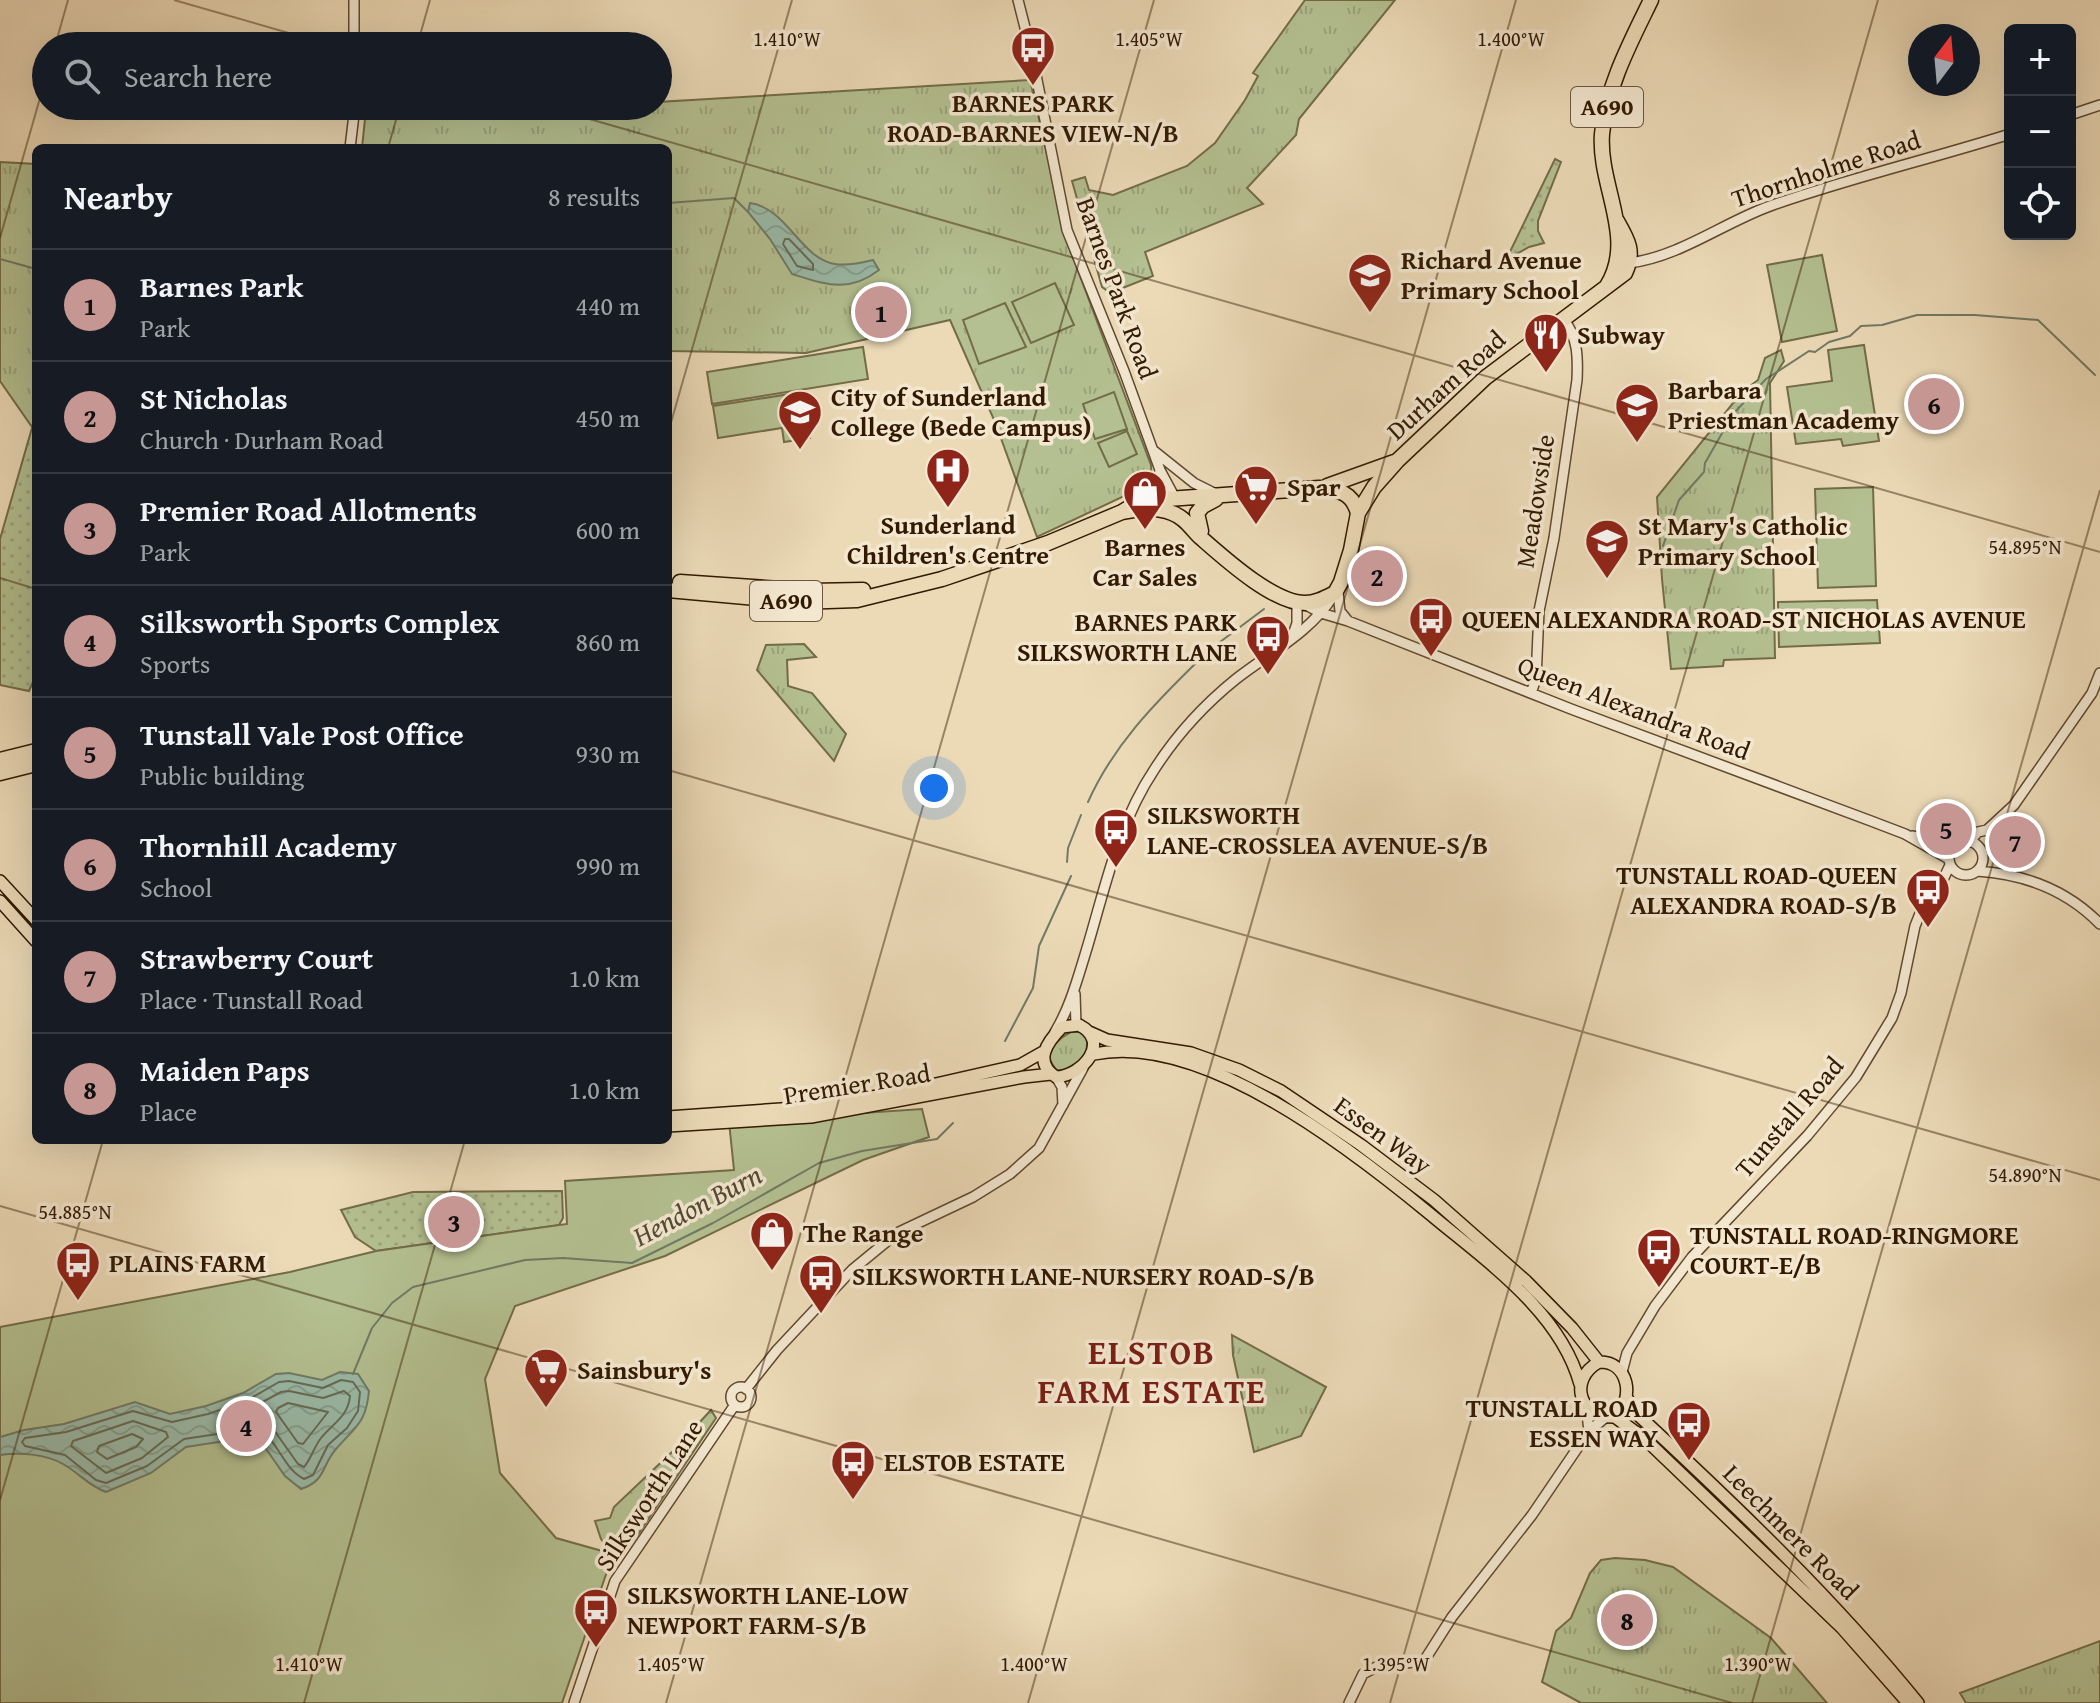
<!DOCTYPE html>
<meta charset="utf-8">
<style>
:root{--surface:#171b24;--page:#20242c;--text:#f1f3f6;--muted:#9ea1a6;--line:#363941;--accent:#c59692}
body{margin:0;font-family:"Gentium Book Plus",serif;background:var(--page);color:var(--text)}
.controls{position:absolute;right:24px;top:24px;display:grid;overflow:hidden;border-radius:12px;box-shadow:0 8px 32px #0002}
.controls button{width:72px;height:72px;display:grid;place-items:center;padding:0;border:0;border-bottom:2px solid var(--line);background:var(--surface);color:var(--text);font:40px sans-serif}
.compass{position:absolute;left:1908px;top:24px;width:72px;height:72px;border-radius:50%;background:var(--surface);box-shadow:0 8px 32px #0002;rotate:16deg}
.you{position:absolute;left:934px;top:788px;width:28px;height:28px;margin:-20px;border:6px solid #fff;border-radius:50%;background:#1a73e8;box-shadow:0 0 0 12px #1a73e833}
.badge{display:grid;place-items:center;width:52px;height:52px;border-radius:50%;background:var(--accent);color:#111;font-size:26px;font-weight:700}
.pin{position:absolute;translate:-50% -50%;border:4px solid #fff;box-shadow:0 2px 8px #0006}
.list{margin:0;padding:0;list-style:none}
h2{display:flex;justify-content:space-between;align-items:center;height:104px;margin:0;padding:0 32px;font-size:34px}
h2 small{font-size:26px;font-weight:400;color:var(--muted)}
.list li{display:grid;grid-template-columns:52px 1fr auto;gap:24px;align-items:center;box-sizing:border-box;height:112px;padding:0 32px;border-top:2px solid var(--line)}
.list b{display:block;font-size:30px;white-space:nowrap}
.list p{margin:0;font-size:26px;white-space:nowrap;color:var(--muted)}
.list em{font-size:26px;font-style:normal;color:var(--muted)}
.icon{flex:none;width:44px;height:44px;fill:none;stroke:currentColor;stroke-width:2;stroke-linecap:round;stroke-linejoin:round}
.map{position:relative;flex:none;width:2100px;height:1703px;overflow:hidden}
.search{position:absolute;background:var(--surface);box-shadow:0 8px 32px #0002;left:32px;top:32px;width:640px;height:88px;display:flex;align-items:center;gap:20px;box-sizing:border-box;padding:0 28px;border-radius:44px;color:var(--muted);font-size:30px}
.panel{position:absolute;background:var(--surface);box-shadow:0 8px 32px #0002;left:32px;top:144px;width:640px;height:1000px;border-radius:12px}
.map>svg:first-child{display:block}
</style>
<div class="map">
<svg width="2100" height="1703" viewBox="0 0 2100 1703">
<defs>
<pattern id="grass-tufts" width="24" height="20" patternUnits="userSpaceOnUse" patternTransform="scale(2)"><rect width="24" height="20" fill="#b4c091"/><path d="M3 7l-1-3M5 7V3M7 7l1-3M15 17l-1-3M17 17v-4M19 17l1-3" fill="none" stroke="#9ba47b"/></pattern>
<pattern id="forest-firs" width="22" height="20" patternUnits="userSpaceOnUse" patternTransform="scale(2)"><rect width="22" height="20" fill="#b4c091"/><path d="M5 1l3.5 6h-7zM16 11l3.5 6h-7z" fill="#9ba47b"/></pattern>
<pattern id="garden-dots" width="8" height="8" patternUnits="userSpaceOnUse" patternTransform="scale(2)"><rect width="8" height="8" fill="#b4c091"/><path d="M2 2h.1M6 6h.1" fill="none" stroke="#9ba47b" stroke-width="1.8" stroke-linecap="round"/></pattern>
<pattern id="water-waves" width="16" height="10" patternUnits="userSpaceOnUse" patternTransform="scale(2)"><rect width="16" height="10" fill="#9abba9"/><path d="M0 5q4-4 8 0t8 0" fill="none" stroke="#85a090"/></pattern>
</defs>
<rect width="100%" height="100%" fill="#ecdab7"/>
<filter id="stains"><feTurbulence type="fractalNoise" baseFrequency=".0025" numOctaves="4"/><feColorMatrix values="0 0 0 0 .2 0 0 0 0 .09 0 0 0 0 .02 0 0 0 .5 -.17"/></filter>
<radialGradient id="worn" r=".72"><stop offset=".6" stop-color="#630" stop-opacity="0"/><stop offset="1" stop-color="#630" stop-opacity=".3"/></radialGradient>
<path fill="url(#grass-tufts)" stroke="#736c48" stroke-width="2" d="M1305 0H1395L1299 119 1296 135 1247 188 1263 204 1145 252 1153 276 1110 293 1102 287 1072 181 1085 177 1089 190 1113 195 1187 166 1215 143 1245 100 1258 76 1253 73Z
M1030 80 1068 244 1151 465 1152 483 1037 537 995 422 950 320 806 353 668 351V148H362L365 119 588 106H658V102Z
M0 162 36 164V414L32 427 0 381Z
M1781 350 1784 361 1770 383 1775 658 1724 660 1723 666 1671 669 1662 579 1657 497 1742 392 1758 380 1765 358Z
M804 644 816 657 787 660 788 686 812 693 846 734 834 761 757 670 766 645Z
M1071 1032H1080L1086 1036C1091 1055 1076 1072 1056 1070L1048 1057C1053 1045 1059 1038 1071 1032Z
M1232 1335 1326 1387 1301 1436 1254 1452 1233 1355Z
M1615 1558 1645 1560 1673 1567 1771 1638 1827 1703H1581L1542 1682 1556 1631 1571 1618 1590 1573 1601 1560Z
M2100 1641V1703H1966L1960 1693Z"/>
<path fill="url(#forest-firs)" stroke="#736c48" stroke-width="2" d="M711 1410 716 1418 637 1536 623 1550 613 1554 601 1539 595 1521 610 1518 614 1507 673 1451Z"/>
<path fill="url(#garden-dots)" stroke="#736c48" stroke-width="2" d="M1555 159 1561 162 1538 221V231L1544 243 1529 247 1506 260Z
M36 414V675L29 691 0 685V539Z
M562 1191 563 1218 559 1225 376 1251 355 1237 341 1210 413 1192Z"/>
<path fill="#b4c091" stroke="#736c48" stroke-width="2" d="M1822 255 1837 331 1782 342 1767 265Z
M1055 283 1074 325 1031 343 1012 302Z
M1005 303 1026 347 979 364 963 320Z
M1864 345 1879 441 1843 446 1841 439 1796 444 1787 387 1832 381 1828 350Z
M863 347 868 379 712 404 707 372Z
M803 392 810 438 784 442 782 428 718 438 713 406Z
M1114 392 1127 429 1095 439 1083 404Z
M1127 431 1137 454 1109 467 1098 443Z
M1873 487 1876 586 1818 588 1815 489Z
M1877 600 1880 643 1779 647 1778 602Z
M922 1109 929 1137 863 1160 665 1256 515 1306 485 1379 500 1473 556 1538 613 1554 562 1703H0V1327L290 1272 376 1251 567 1224 565 1181 734 1170 729 1122Z"/>
<path fill="url(#water-waves)" stroke="#707a65" stroke-width="2" d="M750 203C787 208 801 259 835 264 848 266 861 263 873 260L879 270C848 294 825 284 792 274L770 239 748 212Z
M340 1372 358 1374 369 1391C366 1423 356 1426 336 1449 321 1466 327 1480 301 1489L285 1476 257 1436 186 1447 151 1473 106 1492C89 1486 79 1473 63 1464 46 1454 19 1452 0 1455V1437L24 1430 64 1424 135 1402 170 1414 206 1406 243 1393 276 1374 289 1373 322 1380Z"/>
<g fill="none" stroke-linecap="round" stroke-linejoin="round">
<path stroke="#666a54" stroke-width="2" d="M785 239H789L813 264V270L797 266 783 244Z
M341 1380 353 1382 360 1392 358 1411 347 1428 328 1445 313 1475 304 1479C283 1469 278 1439 257 1428L184 1439 147 1466 106 1483 96 1480 65 1455 25 1446 22 1442 25 1438 66 1432 133 1411 172 1422 208 1414 246 1401 279 1382 289 1381 323 1388Z
M289 1391 323 1398 344 1391 350 1396C348 1417 333 1423 321 1438 314 1447 311 1459 304 1467L298 1464 269 1423 245 1416 246 1411 281 1392Z
M288 1403 328 1412 303 1444 298 1443 276 1412 278 1408Z
M133 1421 166 1432 168 1437 142 1458 106 1473 71 1446 73 1441Z
M132 1434 143 1439 136 1447 107 1459 97 1452 99 1446Z"/>
<path stroke="#707a65" stroke-width="2" d="M668 203 734 198 748 212
M0 259 36 269
M1663 546 1679 500 1704 472 1705 463 1733 414 1766 379 1809 351 1815 352 1829 342 1850 336 1861 326 1882 325 1917 315H1975L2038 320 2095 375
M1212 648 1264 609
M1088 802C1113 746 1153 705 1197 662
M1067 862 1068 848 1081 815
M1005 1041 1033 988 1039 946 1071 876
M353 1374 372 1328 392 1303 413 1287 525 1260 563 1258 632 1263 713 1223 819 1163 862 1151 937 1139 953 1123"/>
<g stroke="#60492e" stroke-width="12">
<path id="minor" d="M1018 0 1032 55 1067 230 1124 371 1160 470 1175 498
M354 46V0
M2070 115 2100 105
M350 148 355 106
M1629 263C1679 257 1723 223 1770 206 1849 178 1931 159 2010 134
M1154 451 1194 483 1214 493
M1142 500 1157 486 1160 470
M1338 592 1340 611 1348 621
M1306 605 1321 613 1348 621 1571 709 1871 821 1905 834 1949 859
M1292 638 1297 623V602
M1531 693 1536 679 1539 611 1554 538 1577 380C1578 358 1578 336 1563 319
M1912 836 1956 844
M1949 858a17 17 0 1 1 34 0a17 17 0 1 1-34 0Z
M1970 841 1978 832 1987 830 2014 805 2092 693 2100 673
M1977 871C2024 874 2067 890 2100 924
M1075 994 1076 1025
M1055 1032C1069 1009 1076 984 1084 958 1104 894 1116 827 1154 770 1175 737 1205 704 1236 679 1269 653 1310 633 1333 596
M1056 1077 1062 1087 1063 1105
M1622 1372 1627 1353 1655 1306 1692 1257 1807 1136 1856 1077 1892 1018 1901 993 1915 926 1921 911 1940 886 1950 865
M731 1397a10 10 0 1 1 20 0a10 10 0 1 1-20 0Z
M746 1389 777 1350 852 1270 897 1233 973 1197 1010 1174 1039 1148 1083 1068
M1586 1405 1589 1431
M574 1703 615 1581 734 1406
M1349 1703 1363 1674 1378 1666 1424 1661 1452 1617 1532 1515 1589 1431 1606 1417"/>
</g>
<g stroke="#321900" stroke-width="14">
<path id="major" d="M0 881 36 920
M0 901 36 941
M1079 1025C1112 1042 1082 1076 1056 1077 1033 1062 1047 1042 1062 1027Z
M1089 1032 1107 1040 1191 1053 1239 1070 1281 1091 1361 1145 1434 1200 1526 1281 1572 1328 1599 1362
M1094 1054C1202 1032 1351 1149 1430 1214 1486 1261 1560 1311 1580 1384
M668 1117 810 1107 896 1093 1020 1065 1043 1052
M668 1126 811 1117 1024 1077 1051 1074
M1599 1362C1629 1361 1635 1399 1615 1417 1580 1419 1567 1380 1599 1362Z
M1627 1398 1636 1413C1735 1505 1833 1598 1918 1703
M1615 1417 1645 1439 1842 1628 1908 1703"/>
</g>
<g stroke="#321900" stroke-width="17">
<path id="highway" d="M1607 286C1637 238 1598 186 1602 134 1606 88 1631 41 1651 0
M1327 486 1394 462
M1122 512C1139 509 1155 506 1172 513 1184 517 1191 528 1200 537 1223 557 1273 603 1305 603 1316 603 1325 598 1335 593L1341 582 1351 550 1358 513 1374 487 1397 461 1485 378 1625 273C1635 252 1628 240 1617 221
M1201 531 1197 513 1203 506 1216 499
M680 582 810 591 863 590
M668 590 799 602 857 600 942 579 1048 543 1122 512 1140 501 1319 488C1339 490 1352 492 1358 513
M0 760 36 751
M0 773 36 764"/>
</g>
<use href="#minor" stroke="#f3e7d0" stroke-width="9"/>
<use href="#major" stroke="#ecdab7" stroke-width="11"/>
<use href="#highway" stroke="#ecdab7" stroke-width="14"/>
</g>
<path fill="none" stroke="#321900" stroke-width="2" stroke-opacity="0.45" d="M174 0 334 46M55 46 68 0M417 46 430 0M544 106 2100 552M388 148 400 106M0 238 46 77M668 433 792 0M0 578 36 589M668 770 2100 1180M0 1206 1732 1703M0 1500 103 1140M304 1703 465 1140M666 1703 1154 0M1028 1703 1516 0M1390 1703 1878 0M1752 1703 2100 490"/>
<defs>
<g id="bus-pin" transform="scale(2.3)"><path d="M0 17L-7.5 6A9.5 9.5 0 1 1 7.5 6Z" fill="#8f2418" stroke="#f3e7d0"/><path d="M-5-6H5V4H4V6H2V4H-2V6H-4V4H-5ZM-3.5-4V0h7V-4ZM-3.5 1.2v1.5H-2V1.2ZM2 1.2v1.5H3.5V1.2Z" fill="#fff"/></g>
<g id="school-pin" transform="scale(2.3)"><path d="M0 17L-7.5 6A9.5 9.5 0 1 1 7.5 6Z" fill="#8f2418" stroke="#f3e7d0"/><path d="M0-5L7-2L0 1L-7-2ZM-4 1L0 2.5L4 1V4Q0 6-4 4Z" fill="#fff"/></g>
<g id="restaurant-pin" transform="scale(2.3)"><path d="M0 17L-7.5 6A9.5 9.5 0 1 1 7.5 6Z" fill="#8f2418" stroke="#f3e7d0"/><path d="M-5-6h1v4h1v-4h1v4h1v-4h1v5L-1.5 .5V6h-2V.5L-5-1ZM5-6V6H3V1.5H1.5Q1.5-4 5-6Z" fill="#fff"/></g>
<g id="university-pin" transform="scale(2.3)"><path d="M0 17L-7.5 6A9.5 9.5 0 1 1 7.5 6Z" fill="#8f2418" stroke="#f3e7d0"/><path d="M0-5L7-2L0 1L-7-2ZM-4 1L0 2.5L4 1V4Q0 6-4 4Z" fill="#fff"/></g>
<g id="hospital-pin" transform="scale(2.3)"><path d="M0 17L-7.5 6A9.5 9.5 0 1 1 7.5 6Z" fill="#8f2418" stroke="#f3e7d0"/><path d="M-5-5h3v3.5h4V-5h3V5h-3V1.5h-4V5h-3Z" fill="#fff"/></g>
<g id="supermarket-pin" transform="scale(2.3)"><path d="M0 17L-7.5 6A9.5 9.5 0 1 1 7.5 6Z" fill="#8f2418" stroke="#f3e7d0"/><path d="M-6-5.5h2.5l.6 2H6L4.5 2H-2.5L-4.4-4H-6ZM-1.5 3.2a1.3 1.3 0 1 0 .1 0ZM3 3.2a1.3 1.3 0 1 0 .1 0Z" fill="#fff"/></g>
<g id="shop-pin" transform="scale(2.3)"><path d="M0 17L-7.5 6A9.5 9.5 0 1 1 7.5 6Z" fill="#8f2418" stroke="#f3e7d0"/><path d="M-5-2.5h2.3a2.7 3.5 0 0 1 5.4 0H5L5.5 6h-11ZM-1.5-2.5h3a1.5 2.3 0 0 0-3 0Z" fill="#fff"/></g>
</defs>
<g fill-rule="evenodd">
<use href="#bus-pin" x="1033" y="48"/>
<use href="#school-pin" x="1370" y="275"/>
<use href="#restaurant-pin" x="1546" y="335"/>
<use href="#school-pin" x="1637" y="405"/>
<use href="#university-pin" x="800" y="412"/>
<use href="#hospital-pin" x="948" y="470"/>
<use href="#supermarket-pin" x="1256" y="487"/>
<use href="#shop-pin" x="1145" y="492"/>
<use href="#school-pin" x="1607" y="541"/>
<use href="#bus-pin" x="1431" y="619"/>
<use href="#bus-pin" x="1268" y="637"/>
<use href="#bus-pin" x="1116" y="830"/>
<use href="#bus-pin" x="1928" y="890"/>
<use href="#shop-pin" x="772" y="1233"/>
<use href="#bus-pin" x="1659" y="1250"/>
<use href="#bus-pin" x="78" y="1263"/>
<use href="#bus-pin" x="821" y="1276"/>
<use href="#supermarket-pin" x="546" y="1370"/>
<use href="#bus-pin" x="1689" y="1423"/>
<use href="#bus-pin" x="853" y="1462"/>
<use href="#bus-pin" x="596" y="1610"/>
</g>
<g text-anchor="middle" stroke-width="7" stroke-linejoin="round" paint-order="stroke">
<g fill="#f3e7d0" stroke="#6c573e" stroke-width="2">
<rect x="1571" y="87" width="72" height="40" rx="6"/>
<rect x="750" y="581" width="72" height="40" rx="6"/>
</g>
<g font-size="24" font-weight="bold" fill="#321900">
<text x="1607" y="115">A690</text>
<text x="786" y="609">A690</text>
</g>
<g font-size="26" font-weight="bold" fill="#321900" stroke="#f3e7d0" text-anchor="start">
<text x="1033" y="112" text-anchor="middle">BARNES PARK<tspan x="1033" dy="30">ROAD-BARNES VIEW-N/B</tspan></text>
<text x="1401" y="269">Richard Avenue<tspan x="1401" dy="30">Primary School</tspan></text>
<text x="1577" y="344">Subway</text>
<text x="1668" y="399">Barbara<tspan x="1668" dy="30">Priestman Academy</tspan></text>
<text x="831" y="406">City of Sunderland<tspan x="831" dy="30">College (Bede Campus)</tspan></text>
<text x="1287" y="496">Spar</text>
<text x="948" y="534" text-anchor="middle">Sunderland<tspan x="948" dy="30">Children's Centre</tspan></text>
<text x="1638" y="535">St Mary's Catholic<tspan x="1638" dy="30">Primary School</tspan></text>
<text x="1145" y="556" text-anchor="middle">Barnes<tspan x="1145" dy="30">Car Sales</tspan></text>
<text x="1462" y="628">QUEEN ALEXANDRA ROAD-ST NICHOLAS AVENUE</text>
<text x="1237" y="631" text-anchor="end">BARNES PARK<tspan x="1237" dy="30">SILKSWORTH LANE</tspan></text>
<text x="1147" y="824">SILKSWORTH<tspan x="1147" dy="30">LANE-CROSSLEA AVENUE-S/B</tspan></text>
<text x="1897" y="884" text-anchor="end">TUNSTALL ROAD-QUEEN<tspan x="1897" dy="30">ALEXANDRA ROAD-S/B</tspan></text>
<text x="803" y="1242">The Range</text>
<text x="1690" y="1244">TUNSTALL ROAD-RINGMORE<tspan x="1690" dy="30">COURT-E/B</tspan></text>
<text x="109" y="1272">PLAINS FARM</text>
<text x="852" y="1285">SILKSWORTH LANE-NURSERY ROAD-S/B</text>
<text x="577" y="1379">Sainsbury's</text>
<text x="1658" y="1417" text-anchor="end">TUNSTALL ROAD<tspan x="1658" dy="30">ESSEN WAY</tspan></text>
<text x="884" y="1471">ELSTOB ESTATE</text>
<text x="627" y="1604">SILKSWORTH LANE-LOW<tspan x="627" dy="30">NEWPORT FARM-S/B</tspan></text>
</g>
<g font-size="26" fill="#321900" stroke="#f3e7d0">
<text transform="translate(1826 169) rotate(-18)" y="9">Thornholme Road</text>
<text transform="translate(1117 288) rotate(70)" y="9">Barnes Park Road</text>
<text transform="translate(1446 385) rotate(-42)" y="9">Durham Road</text>
<text transform="translate(1535 501) rotate(-81)" y="9">Meadowside</text>
<text transform="translate(1634 708) rotate(21)" y="9">Queen Alexandra Road</text>
<text transform="translate(857 1084) rotate(-9)" y="9">Premier Road</text>
<text transform="translate(1789 1117) rotate(-49)" y="9">Tunstall Road</text>
<text transform="translate(1383 1135) rotate(36)" y="9">Essen Way</text>
<text transform="translate(649 1495) rotate(-57)" y="9">Silksworth Lane</text>
<text transform="translate(1791 1532) rotate(45)" y="9">Leechmere Road</text>
</g>
<g font-size="28" font-style="italic" fill="#514a33" stroke="#f3e7d0">
<text transform="translate(697 1205) rotate(-28)" y="10">Hendon Burn</text>
</g>
<g font-size="34" font-weight="bold" letter-spacing="2" fill="#7a1f14" stroke="#f3e7d0">
<text x="1152" y="1364">ELSTOB<tspan x="1152" dy="39">FARM ESTATE</tspan></text>
</g>
</g>
<g font-size="20" text-anchor="middle" fill="#321900" stroke="#f3e7d0" stroke-width="7" stroke-linejoin="round" paint-order="stroke">
<text x="787" y="46">1.410°W</text>
<text x="1149" y="46">1.405°W</text>
<text x="1511" y="46">1.400°W</text>
<text x="2025" y="554">54.895°N</text>
<text x="2025" y="1182">54.890°N</text>
<text x="75" y="1219">54.885°N</text>
<text x="309" y="1671">1.410°W</text>
<text x="671" y="1671">1.405°W</text>
<text x="1034" y="1671">1.400°W</text>
<text x="1396" y="1671">1.395°W</text>
<text x="1758" y="1671">1.390°W</text>
</g>
<rect width="100%" height="100%" filter="url(#stains)"/>
<rect width="100%" height="100%" fill="url(#worn)"/>
</svg>
<div class="controls">
<button>+</button>
<button>−</button>
<button><svg class="icon" aria-label="locate" viewBox="0 0 24 24"><circle cx="12" cy="12" r="6"/><path d="M12 2v4M12 18v4M2 12h4M18 12h4"/></svg></button>
</div>
<svg class="compass" viewBox="-18 -18 36 36"><path d="M0-13l5 13h-10z" fill="#e53935"/><path d="M0 13l5-13h-10z" fill="#9ea1a6"/></svg>
<div class="you"></div>
<div class="pin badge" style="left:881px;top:312px">1</div>
<div class="pin badge" style="left:1377px;top:576px">2</div>
<div class="pin badge" style="left:454px;top:1222px">3</div>
<div class="pin badge" style="left:246px;top:1426px">4</div>
<div class="pin badge" style="left:1946px;top:829px">5</div>
<div class="pin badge" style="left:1934px;top:404px">6</div>
<div class="pin badge" style="left:2015px;top:842px">7</div>
<div class="pin badge" style="left:1627px;top:1620px">8</div>
<div class="search"><svg class="icon" aria-label="search" viewBox="0 0 24 24"><circle cx="10" cy="10" r="6"/><path d="M15 15l6 6"/></svg>Search here</div>
<section class="panel">
<h2>Nearby<small>8 results</small></h2>
<ul class="list">
<li><span class="badge">1</span><div><b>Barnes Park</b><p>Park</p></div><em>440 m</em></li>
<li><span class="badge">2</span><div><b>St Nicholas</b><p>Church · Durham Road</p></div><em>450 m</em></li>
<li><span class="badge">3</span><div><b>Premier Road Allotments</b><p>Park</p></div><em>600 m</em></li>
<li><span class="badge">4</span><div><b>Silksworth Sports Complex</b><p>Sports</p></div><em>860 m</em></li>
<li><span class="badge">5</span><div><b>Tunstall Vale Post Office</b><p>Public building</p></div><em>930 m</em></li>
<li><span class="badge">6</span><div><b>Thornhill Academy</b><p>School</p></div><em>990 m</em></li>
<li><span class="badge">7</span><div><b>Strawberry Court</b><p>Place · Tunstall Road</p></div><em>1.0 km</em></li>
<li><span class="badge">8</span><div><b>Maiden Paps</b><p>Place</p></div><em>1.0 km</em></li>
</ul>
</section>
</div>
